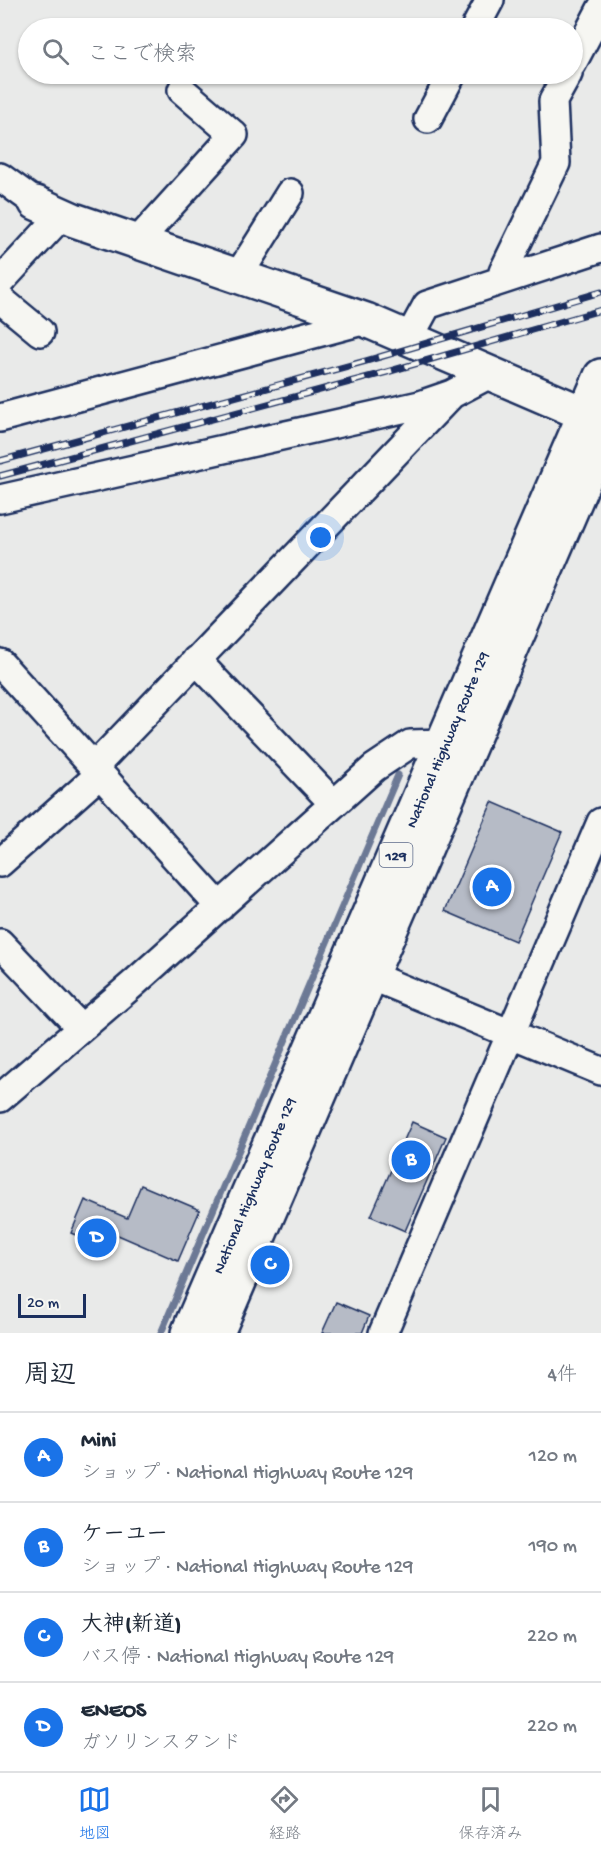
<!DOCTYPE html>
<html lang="ja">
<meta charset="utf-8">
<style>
:root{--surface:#fff;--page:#f2f2f3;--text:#1f2937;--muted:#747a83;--line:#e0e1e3;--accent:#1a73e8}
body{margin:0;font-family:"Gochi Hand","Klee One",sans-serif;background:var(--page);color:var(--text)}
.scale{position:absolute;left:18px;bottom:15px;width:68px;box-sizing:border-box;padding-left:6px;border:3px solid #1b2f5e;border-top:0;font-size:16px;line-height:21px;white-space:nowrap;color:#1b2f5e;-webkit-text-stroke:4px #f6f6f2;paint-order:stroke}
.you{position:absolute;left:321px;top:538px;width:21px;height:21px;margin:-15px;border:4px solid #fff;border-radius:50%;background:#1a73e8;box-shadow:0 0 0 9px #1a73e833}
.badge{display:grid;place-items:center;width:39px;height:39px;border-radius:50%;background:var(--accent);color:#fff;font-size:20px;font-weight:700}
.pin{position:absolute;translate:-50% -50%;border:3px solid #fff;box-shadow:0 2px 6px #0006}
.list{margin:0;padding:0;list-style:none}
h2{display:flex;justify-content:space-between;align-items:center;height:78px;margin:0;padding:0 24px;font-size:26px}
h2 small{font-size:20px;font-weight:400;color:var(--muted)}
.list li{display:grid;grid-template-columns:39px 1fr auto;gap:18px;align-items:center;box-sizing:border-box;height:90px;padding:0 24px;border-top:2px solid var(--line)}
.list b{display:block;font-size:22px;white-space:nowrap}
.list p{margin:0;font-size:20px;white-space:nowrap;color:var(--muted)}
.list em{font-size:20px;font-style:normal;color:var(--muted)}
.icon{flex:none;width:33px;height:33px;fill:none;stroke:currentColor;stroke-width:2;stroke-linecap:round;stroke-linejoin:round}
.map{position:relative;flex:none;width:601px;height:1333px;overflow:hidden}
.search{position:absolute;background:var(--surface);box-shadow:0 2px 4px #0004;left:18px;right:18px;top:18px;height:66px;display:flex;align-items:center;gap:15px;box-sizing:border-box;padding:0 21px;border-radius:33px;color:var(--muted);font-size:22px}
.sheet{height:438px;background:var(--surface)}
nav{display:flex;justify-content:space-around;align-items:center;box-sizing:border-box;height:84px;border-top:2px solid var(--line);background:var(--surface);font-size:16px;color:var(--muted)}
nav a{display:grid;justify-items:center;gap:3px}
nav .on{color:var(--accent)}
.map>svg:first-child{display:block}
</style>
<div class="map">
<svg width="601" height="1333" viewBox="0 0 601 1333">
<rect width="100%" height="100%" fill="#e9eae9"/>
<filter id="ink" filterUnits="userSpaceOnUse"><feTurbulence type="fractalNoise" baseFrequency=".0167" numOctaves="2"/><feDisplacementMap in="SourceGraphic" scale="12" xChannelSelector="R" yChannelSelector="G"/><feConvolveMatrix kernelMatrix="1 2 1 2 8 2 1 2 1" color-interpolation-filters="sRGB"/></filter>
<g filter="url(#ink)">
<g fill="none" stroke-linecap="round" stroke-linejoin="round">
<path stroke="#6c7995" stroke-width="7" d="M161 1333 398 775"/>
</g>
<path fill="#b6bbc6" stroke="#1b2f5e" stroke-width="1.5" d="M492 802 562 832 515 941 445 911Z
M412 1122 446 1137 405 1231 371 1216Z
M141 1185 200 1210 178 1261 118 1235 111 1250 71 1233 85 1200 127 1218Z
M336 1302 369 1316 362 1333H322Z"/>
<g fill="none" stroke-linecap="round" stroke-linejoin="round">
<g stroke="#1b2f5e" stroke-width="32">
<path id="minor" d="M475 28 490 0
M572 64 601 9
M428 119 452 74
M0 177 36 203
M137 242 234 135 182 90
M238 276 290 193
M503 280V272L556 163 553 101 568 74
M0 282 62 215
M0 299 40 332
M409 338 427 305 601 248
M0 418 366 320
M0 499 420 405 452 394 488 375
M196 660 334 804
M0 663 220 907
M94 767 452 394
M0 863 100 774
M0 943 81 1028
M371 976 601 1071
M0 1098 133 984 374 768 410 744 444 743
M383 1333 601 822"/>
</g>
<g stroke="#1b2f5e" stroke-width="38">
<path id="tertiary" d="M36 203 74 220 366 320 601 421"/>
</g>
<g stroke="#1b2f5e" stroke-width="38">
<path id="trunk" d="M188 1333 601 376
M217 1333 601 441"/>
</g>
<use href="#minor" stroke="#f6f6f2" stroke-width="27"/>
<use href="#tertiary" stroke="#f6f6f2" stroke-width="33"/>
<use href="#trunk" stroke="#f6f6f2" stroke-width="33"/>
<g stroke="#1b2f5e" stroke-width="7">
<path id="rail" d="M0 461 366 361 601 292
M0 476 387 372 601 310"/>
</g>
<use href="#rail" stroke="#f6f6f2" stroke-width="4.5" stroke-dasharray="14" stroke-linecap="butt"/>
</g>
</g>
<g text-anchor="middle" stroke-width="4.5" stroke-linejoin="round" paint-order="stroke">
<rect fill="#f6f6f2" stroke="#5d6b8a" stroke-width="1.5" x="379.5" y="843" width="33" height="24" rx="4.5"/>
<g font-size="15" font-weight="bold" fill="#1b2f5e">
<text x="396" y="860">129</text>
</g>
<g font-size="16" fill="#1b2f5e" stroke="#f6f6f2">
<text transform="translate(446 739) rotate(-67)" y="6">National Highway Route 129</text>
<text transform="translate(253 1185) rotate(-67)" y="6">National Highway Route 129</text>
</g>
</g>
</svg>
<div class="scale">20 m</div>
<div class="you"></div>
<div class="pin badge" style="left:492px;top:887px">A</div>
<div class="pin badge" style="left:411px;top:1160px">B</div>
<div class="pin badge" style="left:270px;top:1265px">C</div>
<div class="pin badge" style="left:97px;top:1238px">D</div>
<div class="search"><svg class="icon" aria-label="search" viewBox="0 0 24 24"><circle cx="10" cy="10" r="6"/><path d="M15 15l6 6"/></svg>ここで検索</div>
</div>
<section class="sheet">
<h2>周辺<small>4件</small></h2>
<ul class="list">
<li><span class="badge">A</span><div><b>Mini</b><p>ショップ · National Highway Route 129</p></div><em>120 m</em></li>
<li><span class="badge">B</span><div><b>ケーユー</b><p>ショップ · National Highway Route 129</p></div><em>190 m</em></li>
<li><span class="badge">C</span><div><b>大神(新道)</b><p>バス停 · National Highway Route 129</p></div><em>220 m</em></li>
<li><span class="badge">D</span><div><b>ENEOS</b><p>ガソリンスタンド</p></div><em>220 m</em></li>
</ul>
</section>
<nav>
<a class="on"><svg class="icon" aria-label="map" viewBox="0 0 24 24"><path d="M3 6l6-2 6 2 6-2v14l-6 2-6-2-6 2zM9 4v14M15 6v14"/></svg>地図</a>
<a><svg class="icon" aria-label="directions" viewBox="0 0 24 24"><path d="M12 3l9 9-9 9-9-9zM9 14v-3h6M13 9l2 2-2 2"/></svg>経路</a>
<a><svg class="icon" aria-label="saved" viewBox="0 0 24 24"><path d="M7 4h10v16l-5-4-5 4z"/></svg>保存済み</a>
</nav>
